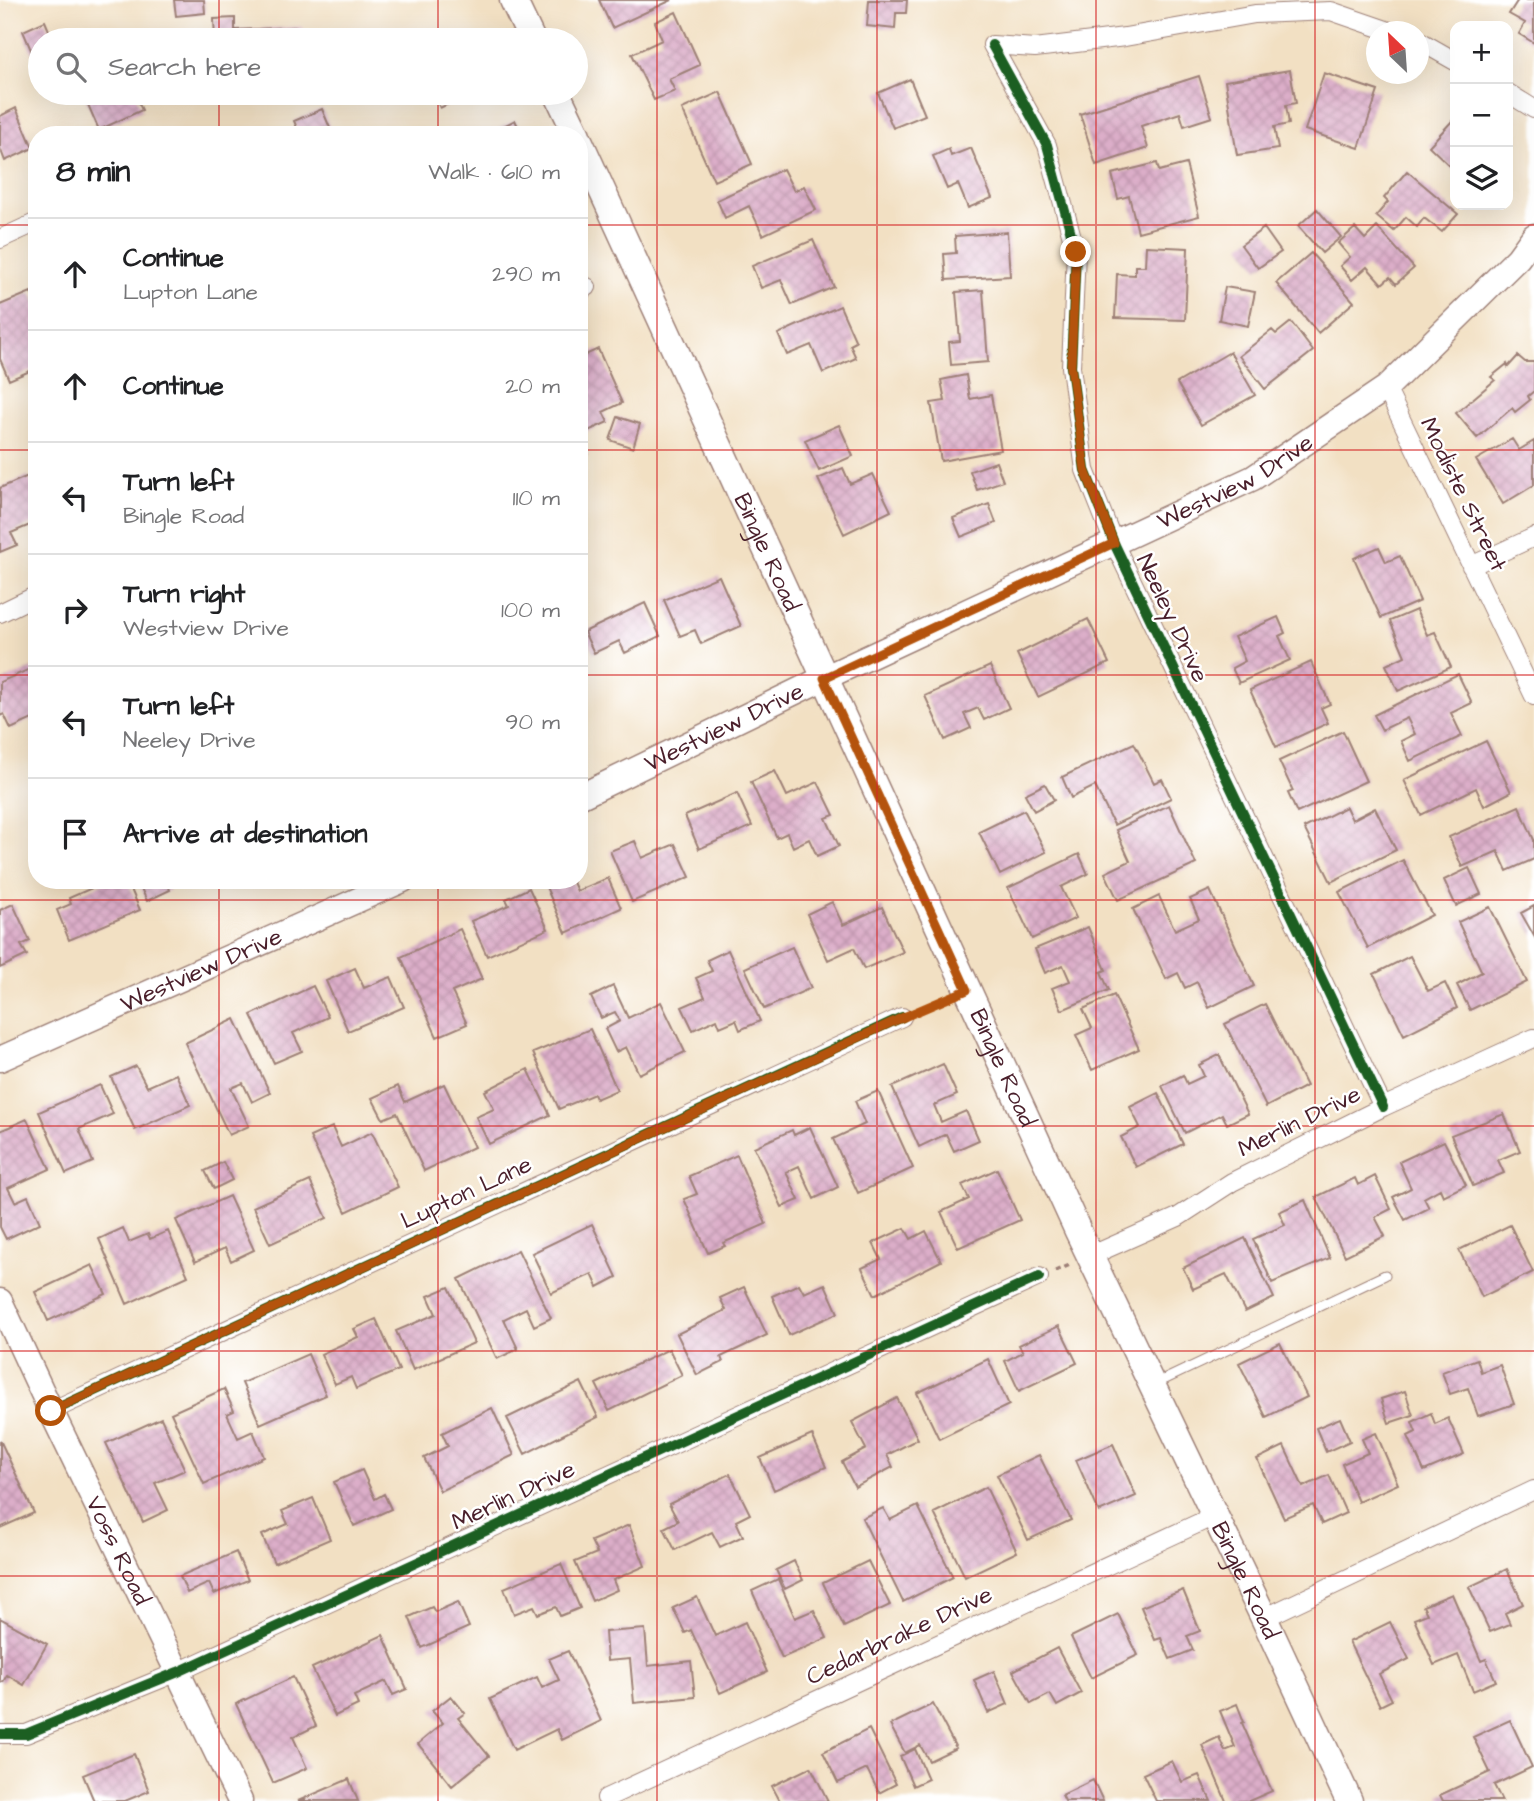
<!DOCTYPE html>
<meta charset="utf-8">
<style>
:root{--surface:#fff;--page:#f6f6f6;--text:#202124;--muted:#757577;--line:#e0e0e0}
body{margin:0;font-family:"Architects Daughter",sans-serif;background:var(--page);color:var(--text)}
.controls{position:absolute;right:21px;top:21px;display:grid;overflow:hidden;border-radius:14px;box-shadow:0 7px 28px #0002}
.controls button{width:63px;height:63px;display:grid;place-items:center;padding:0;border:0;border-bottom:2px solid var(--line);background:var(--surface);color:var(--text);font:35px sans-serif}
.compass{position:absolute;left:1366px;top:21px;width:63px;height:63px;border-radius:50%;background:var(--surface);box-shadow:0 7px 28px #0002;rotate:335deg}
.stop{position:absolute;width:21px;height:21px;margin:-16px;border:5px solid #b45309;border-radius:50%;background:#fff}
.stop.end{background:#b45309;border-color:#fff;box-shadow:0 2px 7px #0008}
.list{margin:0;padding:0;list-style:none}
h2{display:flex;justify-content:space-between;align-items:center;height:91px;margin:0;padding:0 28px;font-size:30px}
h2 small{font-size:23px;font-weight:400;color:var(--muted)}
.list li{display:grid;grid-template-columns:46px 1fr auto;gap:21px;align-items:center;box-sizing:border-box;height:112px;padding:0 28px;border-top:2px solid var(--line)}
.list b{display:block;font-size:26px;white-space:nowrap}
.list p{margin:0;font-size:23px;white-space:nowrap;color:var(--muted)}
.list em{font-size:23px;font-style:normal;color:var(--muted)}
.icon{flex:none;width:38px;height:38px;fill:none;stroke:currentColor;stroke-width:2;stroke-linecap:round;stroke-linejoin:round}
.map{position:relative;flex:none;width:1534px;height:1801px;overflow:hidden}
.search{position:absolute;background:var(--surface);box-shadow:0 7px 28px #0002;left:28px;top:28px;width:560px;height:77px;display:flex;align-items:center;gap:18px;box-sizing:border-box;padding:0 24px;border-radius:38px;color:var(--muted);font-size:26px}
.panel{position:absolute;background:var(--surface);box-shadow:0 7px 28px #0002;left:28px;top:126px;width:560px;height:763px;border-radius:28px}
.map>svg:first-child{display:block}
</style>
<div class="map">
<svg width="1534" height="1801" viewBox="0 0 1534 1801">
<defs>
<pattern id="building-cross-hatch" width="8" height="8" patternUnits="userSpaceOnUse" patternTransform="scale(1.75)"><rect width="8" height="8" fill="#dcaec9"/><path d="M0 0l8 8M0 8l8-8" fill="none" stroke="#be95ad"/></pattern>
</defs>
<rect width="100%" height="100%" fill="#fff"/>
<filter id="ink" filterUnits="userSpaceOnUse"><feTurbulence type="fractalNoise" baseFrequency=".0143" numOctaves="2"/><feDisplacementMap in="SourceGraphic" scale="14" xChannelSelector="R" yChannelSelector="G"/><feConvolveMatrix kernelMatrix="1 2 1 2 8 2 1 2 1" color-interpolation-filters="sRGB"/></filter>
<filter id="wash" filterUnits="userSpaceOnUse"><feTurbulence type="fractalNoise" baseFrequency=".00686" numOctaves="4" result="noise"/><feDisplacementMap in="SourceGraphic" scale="28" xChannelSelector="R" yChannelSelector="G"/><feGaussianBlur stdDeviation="1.57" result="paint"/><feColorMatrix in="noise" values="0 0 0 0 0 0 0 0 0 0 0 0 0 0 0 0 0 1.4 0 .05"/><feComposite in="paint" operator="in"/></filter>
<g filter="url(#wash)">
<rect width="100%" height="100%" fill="#f2e0c3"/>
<g id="blocks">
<path fill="url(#building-cross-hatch)" d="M174 0H204L205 13 176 16Z
M599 0H672L612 28Z
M869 0H907L906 13H896L895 29 867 26Z
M1518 0H1534V43L1519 34 1525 23 1509 14Z
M676 12 700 65 669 79 675 91 654 100 632 54 662 40 655 22Z
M235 18V30L302 27 303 40H215L214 19Z
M45 21 53 40H40V60L36 62 23 31Z
M1290 70 1296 103 1286 105 1289 124 1274 127 1278 149 1237 155 1225 81Z
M1324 73 1378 91 1359 148 1305 130Z
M1199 76 1212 117 1184 126 1180 113 1141 126 1148 148 1096 165 1080 114Z
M910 79 925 115 893 128 878 93Z
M720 92 752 164 714 181 682 109Z
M83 93H134L142 110 99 130Z
M432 93H471L440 108Z
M16 108 33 148 5 161 0 148V116Z
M322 109 333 135H300L294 121Z
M515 120 522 135H496L494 131Z
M1453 120 1455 122V171L1429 146Z
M971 148 992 198 968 208 958 184 947 189 933 156 949 149 951 156Z
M1157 163 1159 171 1186 164 1199 216 1138 232 1129 196 1118 199 1112 174Z
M783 169 794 191 804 186 816 210 763 235 749 206 725 218 717 200Z
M1407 171 1458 214 1442 232 1424 218 1417 227 1406 217 1394 231 1376 216 1388 202 1384 198Z
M1317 209 1341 237 1322 253 1298 226Z
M1377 227 1414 268 1396 284 1390 277 1382 284 1367 267 1352 280 1340 266 1350 257 1338 243 1355 228 1365 239Z
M1264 228 1281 252 1258 268 1241 245Z
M1007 232 1010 276 946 280 944 254 956 253 955 236Z
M813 240 834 287 792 305 781 280 761 288 752 266Z
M1146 246 1188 248 1185 320 1115 318 1117 274 1135 275V266H1145Z
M1311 253 1354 302 1318 333 1276 283Z
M1225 287 1255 292 1248 326 1219 320Z
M983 290 988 362 951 365 949 342 960 341 956 292Z
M31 292 37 305V368L9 380 0 359V305Z
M840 306 856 342 850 345 856 358 823 373 811 345 787 355 778 334Z
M1291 322 1313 351 1265 389 1239 356 1272 330 1276 334Z
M598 349 622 403 603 412 608 422 586 432 579 417V358Z
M1230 352 1255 395 1201 425 1177 383Z
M1518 356 1525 362H1534V391L1528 396 1530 400 1515 412 1512 408 1477 438 1456 413 1495 380 1491 377 1507 364 1508 367Z
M966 375 970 399 991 395 1001 450 941 461 931 403 945 401 941 380Z
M618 417 640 424 633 448 610 440Z
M839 425 853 456 819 471 805 440Z
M579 435 588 454 579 459Z
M1512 439 1519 450 1534 441V485L1503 504 1476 460Z
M996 462 1003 481 977 490 970 471Z
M843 468 850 484 873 474 891 511 844 534 818 479Z
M28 476 37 497V522L11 533 17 545 0 552V488Z
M989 504 996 523 961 537 953 518Z
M1379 547 1386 562 1400 556 1420 601 1381 618 1354 558Z
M719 576 741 626 701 644 695 630 680 636 664 600Z
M645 603 660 636 625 653 619 641 594 653 584 632Z
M1416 610 1427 635 1435 632 1451 667 1398 691 1386 665 1405 656 1390 621Z
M1278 617 1285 633 1279 636 1290 660 1239 683 1232 668 1245 661 1234 637Z
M1088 619 1109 663 1038 697 1017 654Z
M1311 662 1330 704 1321 708 1328 723 1276 747 1250 690Z
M37 666V701L33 703 37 717 11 729 4 714 0 716V682Z
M990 666 1009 708 984 720 978 708 964 714 971 728 945 740 925 696Z
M1458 674 1472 703 1451 713 1462 736 1410 761 1401 741 1415 734 1407 718 1382 730 1374 715Z
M1343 731 1366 781 1297 813 1288 793 1293 791 1279 761Z
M1486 741 1511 792 1484 806 1476 788 1421 815 1404 780Z
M1134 743 1154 783 1162 779 1171 798 1114 825 1095 786 1071 798 1062 777Z
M775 771 787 796 818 782 834 815 826 818 839 846 817 856 809 839 793 847 787 833 777 838 751 782Z
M1045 784 1054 800 1034 811 1025 794Z
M737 793 752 826 699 849 685 816Z
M1169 805 1196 864 1118 900 1105 873 1130 861 1116 830Z
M1519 806 1534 840V859L1507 871 1498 851 1462 867 1449 837Z
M1346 807 1352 820 1375 808 1396 850 1331 882 1304 828Z
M1024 810 1046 852 1000 875 979 832Z
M635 841 642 858 675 844 690 877 632 902 610 851Z
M1079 854 1088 874 1061 887 1076 918 1032 939 1008 888Z
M1403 860 1432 915 1368 948 1339 892Z
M1469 868 1481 894 1456 906 1444 880Z
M608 878 621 908 566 933 543 880H572L577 891Z
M110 880H127L140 910 69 940 57 910 71 904 69 898Z
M137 880H166L170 890 147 901Z
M529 888 548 929 487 956 471 921 509 905 506 899Z
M1210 890 1254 986 1209 1008 1197 982 1185 988 1178 973 1166 979 1133 909 1159 896 1175 930 1199 919 1190 899Z
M832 902 843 925 882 907 903 952 864 969 854 948 828 960 807 914Z
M13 904 30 941 21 945 27 955 0 968V910Z
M1534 906V936L1521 913Z
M1490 907 1527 982 1470 1010 1457 985 1482 972 1458 922Z
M1088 927 1106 970 1101 972 1109 990 1062 1010 1052 988 1070 981 1063 965 1045 973 1035 949Z
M460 929 482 979 452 992 467 1024 437 1037 401 957Z
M792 947 811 988 764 1009 745 968Z
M728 950 760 1021 740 1030 736 1020 720 1027 717 1019 693 1030 682 1007 705 997 696 978 712 971 707 960Z
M1410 956 1428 991 1445 983 1457 1008 1404 1035 1374 974Z
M355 968 364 988 391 977 404 1007 348 1031 326 981Z
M313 986 328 1017 293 1033 302 1051 274 1063 251 1015Z
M613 986 628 1018 661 1002 685 1052 639 1074 626 1047 616 1052 605 1029 620 1021 615 1012 601 1018 591 997Z
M1114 995 1139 1049 1092 1070 1076 1035 1092 1028 1083 1009Z
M1265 1004 1306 1086 1266 1107 1225 1024Z
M235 1019 270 1093 252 1102 243 1083 231 1088 249 1126 229 1135 185 1043Z
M590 1029 617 1090 596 1099 594 1094 559 1109 533 1053Z
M1219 1055 1248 1114 1227 1124 1222 1114 1185 1133 1162 1086 1183 1075 1187 1084 1204 1076 1199 1065Z
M943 1064 957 1095 934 1105 941 1122 966 1111 979 1140 954 1151 946 1134 919 1147 892 1087Z
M136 1066 147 1087 176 1074 190 1105 135 1130 111 1077Z
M528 1069 550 1115 489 1144 476 1117 494 1109 485 1091Z
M444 1084 474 1147 424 1171 397 1113 383 1119 372 1098 398 1086 405 1102Z
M100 1085 113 1114 79 1129 93 1162 66 1174 39 1112Z
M878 1091 913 1168 858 1193 833 1139 865 1124 855 1101Z
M1158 1093 1183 1144 1136 1167 1121 1137 1140 1127 1130 1107Z
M1504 1114 1520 1151 1498 1160 1504 1173 1473 1186 1451 1135Z
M27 1119 50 1169 8 1188 15 1202 28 1196 40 1223 6 1239 0 1227V1131Z
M332 1127 341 1147 372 1132 398 1187 346 1212 310 1137Z
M810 1127 838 1187 814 1199 799 1166 786 1172 799 1200 782 1207 754 1147 792 1130 794 1135Z
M1444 1141 1466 1185 1443 1196 1440 1189 1424 1198 1429 1208 1405 1220 1393 1197 1411 1188 1399 1162Z
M737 1155 766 1224 723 1243 725 1246 708 1253 684 1199 697 1194 689 1176Z
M223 1162 232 1180 214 1189 205 1171Z
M997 1169 1020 1220 958 1248 941 1212 969 1199 962 1185Z
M1375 1176 1391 1209 1375 1217 1385 1236 1345 1256 1316 1197 1355 1178 1358 1185Z
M310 1181 327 1218 270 1244 253 1207Z
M229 1196 254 1250 231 1261 225 1248 195 1262 176 1220Z
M1305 1200 1330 1258 1272 1283 1253 1239 1285 1225 1279 1212Z
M592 1224 617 1277 598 1287 592 1274 551 1293 532 1253Z
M1510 1225 1533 1272 1482 1297 1459 1250Z
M123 1228 129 1242 148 1234 150 1239 168 1231 188 1276 127 1304 99 1239Z
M905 1228 911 1239 926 1231 941 1261 875 1295 862 1268 881 1259 873 1243Z
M1245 1238 1274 1298 1245 1312 1226 1274 1193 1289 1183 1268Z
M518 1250 551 1318 534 1326 526 1308 504 1319 518 1349 497 1359 459 1279Z
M92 1265 106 1294 48 1321 35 1292Z
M799 1284 804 1293 825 1284 838 1313 789 1335 772 1296Z
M449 1287 474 1343 413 1370 396 1331 436 1314 428 1296Z
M744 1287 767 1335 721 1357 723 1362 697 1375 677 1334 726 1310 720 1298Z
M376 1319 399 1370 356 1389 351 1377 335 1384 321 1354 358 1337 354 1329Z
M1059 1326 1077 1363 1019 1391 1005 1361 1023 1352 1019 1345Z
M1280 1343 1307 1397 1266 1417 1239 1363Z
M669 1349 682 1375 609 1411 596 1384Z
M308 1354 326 1395 260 1424 242 1383Z
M988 1359 1009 1405 939 1439 917 1393Z
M1477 1359 1481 1372 1500 1365 1514 1404 1478 1416 1468 1388 1450 1394 1442 1372Z
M581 1382 598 1417 525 1454 507 1418Z
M224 1389 234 1411 227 1414 238 1438 253 1431 264 1457 204 1484 171 1413Z
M1405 1391 1413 1415 1389 1423 1381 1399Z
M897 1398 918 1439 887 1455 893 1467 855 1487 842 1462 866 1449 852 1422Z
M492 1408 514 1455 440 1491 424 1458 448 1446 442 1433Z
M1431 1413 1435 1424 1448 1418 1464 1454 1424 1471 1408 1436 1416 1432 1412 1422Z
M161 1418 185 1470 155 1483 168 1510 143 1522 106 1443Z
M1340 1418 1350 1441 1326 1452 1316 1428Z
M1376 1433 1398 1484 1358 1502 1342 1464 1368 1453 1362 1439Z
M812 1435 826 1467 774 1490 760 1458Z
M0 1440 34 1513 0 1528Z
M1113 1444 1136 1496 1099 1512 1076 1460Z
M1284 1446 1303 1487 1329 1475 1346 1513 1322 1524 1313 1505 1284 1518 1257 1459Z
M1039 1455 1071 1520 1028 1540 997 1475Z
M362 1470 375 1499 384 1494 391 1509 354 1526 334 1482Z
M730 1474 750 1514 736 1521 743 1536 720 1547 712 1532 675 1550 664 1528 678 1521 669 1504Z
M986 1487 1017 1552 965 1577 934 1513Z
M313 1498 330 1539 274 1563 262 1535 288 1524 282 1511Z
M918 1506 953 1577 903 1602 862 1518 883 1508 890 1520Z
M629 1525 645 1566 613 1580 617 1590 592 1601 575 1562 597 1553 591 1541Z
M236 1552 248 1580 214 1594 209 1583 187 1593 180 1576Z
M794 1561 803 1580 785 1589 776 1570Z
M868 1561 890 1605 844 1627 823 1583Z
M561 1564 580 1608 560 1616 556 1607 538 1614 534 1606 514 1614 504 1588Z
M1507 1569 1523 1604 1505 1613 1510 1624 1490 1632 1469 1587Z
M778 1579 795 1618 814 1610 827 1638 782 1658 752 1591Z
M1183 1590 1200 1631 1187 1636 1193 1650 1170 1659 1161 1638 1155 1640 1141 1607Z
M1452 1594 1481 1661 1486 1659 1496 1681 1473 1691 1458 1655 1434 1665 1414 1619 1427 1614 1423 1606Z
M697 1597 715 1636 745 1622 767 1672 720 1693 691 1630 685 1633 673 1608Z
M458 1602 469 1627 422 1648 409 1617 432 1607 435 1612Z
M1118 1614 1138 1655 1091 1678 1071 1637Z
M0 1618 47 1644 24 1685 7 1675 3 1682 0 1681Z
M1390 1622 1409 1659 1379 1674 1392 1700 1380 1706 1349 1642Z
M645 1629 648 1666 691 1661 695 1697 634 1703 630 1659 607 1661 605 1632Z
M383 1635 407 1689 393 1695 386 1681 354 1696 358 1705 335 1716 312 1668Z
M1057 1648 1081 1693 1057 1706 1050 1694 1031 1704 1013 1671Z
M568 1651 601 1721 562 1740 557 1729 514 1750 490 1699 537 1677 542 1688 559 1680 549 1659Z
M994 1671 1008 1704 988 1713 974 1680Z
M293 1677 316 1726 293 1737 307 1768 273 1783 236 1704Z
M451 1696 465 1713 458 1718 489 1756 452 1786 418 1744 443 1723 432 1711Z
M933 1704 956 1748 929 1761 920 1745 905 1753 890 1725Z
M1237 1704 1244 1722 1242 1723 1272 1791 1249 1801H1226L1202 1745 1219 1737 1225 1751 1235 1747 1220 1711Z
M1510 1720 1532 1767 1494 1785 1502 1801H1443L1440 1795 1490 1772 1473 1737Z
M869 1729 896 1784 879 1793 867 1769 838 1783 823 1752Z
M915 1749 928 1779 913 1786 900 1756Z
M134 1754 149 1791 125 1801H94L83 1775Z
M1172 1761 1182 1782 1199 1775 1211 1801H1156L1143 1774Z
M811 1767 828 1801H780L772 1786Z
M349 1779 358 1801H298Z
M1093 1780 1103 1801H1065L1062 1795Z"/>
</g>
</g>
<g filter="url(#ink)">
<use href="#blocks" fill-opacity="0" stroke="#9e8077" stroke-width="2"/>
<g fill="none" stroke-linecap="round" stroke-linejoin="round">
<g stroke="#9e8077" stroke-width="11">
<path id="lane" d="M1153 1385 1385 1275"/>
</g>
<g stroke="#9e8077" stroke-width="20">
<path id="street" d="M1418 40 1455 61
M992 45 1047 145 1076 252 1071 367 1085 470 1114 543 1383 1107
M992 45 1035 48 1125 37 1255 14 1331 11 1392 32
M1508 93 1534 109
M0 239 37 222
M579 291 587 287
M1386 388 1534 696
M1471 566 1534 537
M0 613 37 595
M1090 1256 1178 1217 1232 1182 1383 1107 1534 1038
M51 1411 902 1017
M1264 1618 1534 1490
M0 1734H26L178 1672 1039 1277
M606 1798 1214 1516"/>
</g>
<g stroke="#9e8077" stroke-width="27">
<g id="secondary">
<path id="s1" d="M579 797 824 678 1253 478 1386 388 1518 258 1534 236"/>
<path id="s2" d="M0 1059 403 880"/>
<path id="s3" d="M0 1301 51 1411 240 1801"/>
</g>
</g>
<g stroke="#9e8077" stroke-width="29">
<g id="primary">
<path d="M513 0 532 40"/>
<path d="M557 93 577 135"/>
<path id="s4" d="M579 140 1078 1231 1264 1618 1349 1801"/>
</g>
</g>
<path stroke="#9e8077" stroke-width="3.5" stroke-dasharray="5 5" stroke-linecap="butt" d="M918 1011 946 999
M1055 1271 1070 1265"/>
<use href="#lane" stroke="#fff" stroke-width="9"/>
<use href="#street" stroke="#fff" stroke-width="18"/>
<use href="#secondary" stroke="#fff" stroke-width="24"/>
<use href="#primary" stroke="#fff" stroke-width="26"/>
<g stroke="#fff" stroke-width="15">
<path id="cycleway" d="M992 45 1047 145 1076 252 1071 367 1085 470 1114 543 1383 1107
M51 1411 902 1017
M0 1734H26L178 1672 1039 1277"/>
</g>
<use href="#cycleway" stroke="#1b5e20" stroke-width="10"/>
</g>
</g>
<g fill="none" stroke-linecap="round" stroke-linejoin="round" filter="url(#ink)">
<path stroke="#b45309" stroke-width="9" d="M51 1411 897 1020 967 990 824 678 1114 543 1085 470 1071 367 1076 252"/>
</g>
<path fill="none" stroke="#d62828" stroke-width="2" stroke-opacity="0.55" d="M219 0V40M438 0V40M657 0V1801M877 0V1801M1096 0V1801M1315 0V1801M219 93V135M438 93V135M0 225H37M579 225H1534M0 450H37M579 450H1534M0 675H37M579 675H1534M219 880V1801M438 880V1801M0 900H1534M0 1126H1534M0 1351H1534M0 1576H1534"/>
<g text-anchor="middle" stroke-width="5" stroke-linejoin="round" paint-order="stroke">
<g font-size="24" fill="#4a1f2b" stroke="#fff">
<text dy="8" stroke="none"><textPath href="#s1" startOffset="728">Westview Drive</textPath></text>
<text transform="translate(1464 494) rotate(64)" y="8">Modiste Street</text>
<text dy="8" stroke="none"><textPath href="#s4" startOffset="453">Bingle Road</textPath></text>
<text transform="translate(1173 618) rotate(65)" y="8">Neeley Drive</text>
<text dy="8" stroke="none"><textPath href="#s1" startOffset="161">Westview Drive</textPath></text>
<text dy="8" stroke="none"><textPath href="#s2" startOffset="220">Westview Drive</textPath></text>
<text dy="8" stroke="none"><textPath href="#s4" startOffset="1020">Bingle Road</textPath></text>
<text transform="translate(1299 1121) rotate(-26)" y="8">Merlin Drive</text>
<text transform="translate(466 1192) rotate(-25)" y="8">Lupton Lane</text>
<text transform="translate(513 1495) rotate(-25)" y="8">Merlin Drive</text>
<text dy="8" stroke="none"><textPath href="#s3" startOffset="276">Voss Road</textPath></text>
<text dy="8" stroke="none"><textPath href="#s4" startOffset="1587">Bingle Road</textPath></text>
<text transform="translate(899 1635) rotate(-25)" y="8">Cedarbrake Drive</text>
</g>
</g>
</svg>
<div class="controls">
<button>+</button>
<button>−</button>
<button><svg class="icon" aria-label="layers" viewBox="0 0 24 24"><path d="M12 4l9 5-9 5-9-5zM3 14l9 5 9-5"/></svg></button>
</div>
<svg class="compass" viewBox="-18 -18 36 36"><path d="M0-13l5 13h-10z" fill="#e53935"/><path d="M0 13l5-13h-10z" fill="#757577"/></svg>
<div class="stop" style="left:51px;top:1411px"></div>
<div class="stop end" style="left:1076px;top:252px"></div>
<div class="search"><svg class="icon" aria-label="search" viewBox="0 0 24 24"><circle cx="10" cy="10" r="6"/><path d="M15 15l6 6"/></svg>Search here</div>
<section class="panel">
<h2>8 min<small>Walk · 610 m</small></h2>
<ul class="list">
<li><svg class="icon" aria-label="ahead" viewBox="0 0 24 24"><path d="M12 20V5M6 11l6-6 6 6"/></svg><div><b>Continue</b><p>Lupton Lane</p></div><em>290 m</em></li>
<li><svg class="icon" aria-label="ahead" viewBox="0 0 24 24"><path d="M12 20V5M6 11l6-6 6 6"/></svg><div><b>Continue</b></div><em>20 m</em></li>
<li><svg class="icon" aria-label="left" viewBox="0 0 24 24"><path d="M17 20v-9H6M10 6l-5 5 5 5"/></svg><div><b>Turn left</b><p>Bingle Road</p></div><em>110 m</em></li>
<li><svg class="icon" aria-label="right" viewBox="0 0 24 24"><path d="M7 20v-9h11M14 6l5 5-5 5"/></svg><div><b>Turn right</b><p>Westview Drive</p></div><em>100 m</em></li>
<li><svg class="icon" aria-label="left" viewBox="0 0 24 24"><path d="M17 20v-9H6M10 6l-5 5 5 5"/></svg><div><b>Turn left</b><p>Neeley Drive</p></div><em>90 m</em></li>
<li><svg class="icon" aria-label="arrive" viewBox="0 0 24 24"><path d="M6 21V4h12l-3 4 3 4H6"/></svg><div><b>Arrive at destination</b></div></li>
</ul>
</section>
</div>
